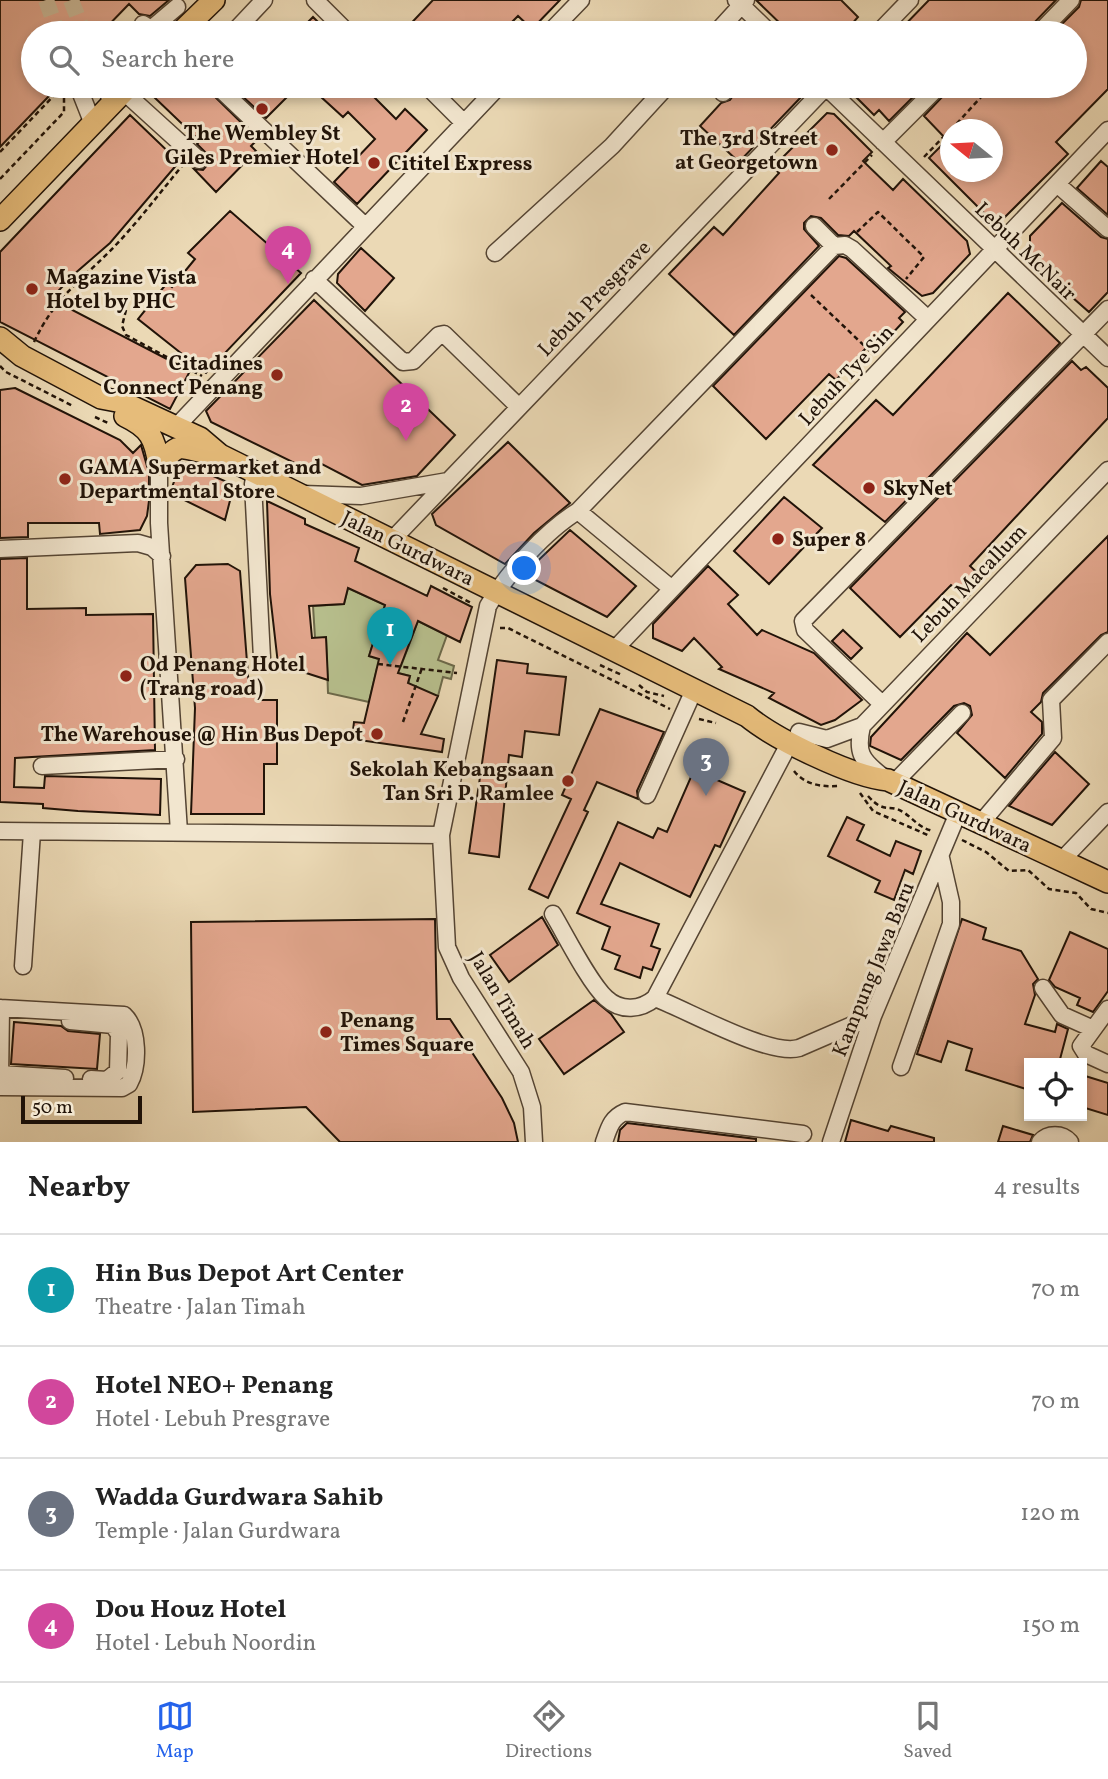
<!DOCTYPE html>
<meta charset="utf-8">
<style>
:root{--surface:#fff;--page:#f6f6f6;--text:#222;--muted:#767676;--line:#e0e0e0;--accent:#2563eb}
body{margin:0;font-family:Vollkorn,serif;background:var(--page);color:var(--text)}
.controls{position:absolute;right:21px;bottom:21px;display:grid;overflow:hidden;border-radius:0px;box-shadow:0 4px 10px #0003}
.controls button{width:63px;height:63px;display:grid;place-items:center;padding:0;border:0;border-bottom:2px solid var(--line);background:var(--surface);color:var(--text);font:35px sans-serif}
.compass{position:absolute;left:940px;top:119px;width:63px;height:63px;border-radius:50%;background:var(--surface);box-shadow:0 4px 10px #0003;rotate:288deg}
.scale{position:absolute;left:21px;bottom:18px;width:121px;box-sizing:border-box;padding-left:7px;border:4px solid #211308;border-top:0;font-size:19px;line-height:24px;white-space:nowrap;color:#211308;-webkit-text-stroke:5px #f2e6cf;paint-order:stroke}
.you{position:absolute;left:525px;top:569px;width:24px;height:24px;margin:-18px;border:5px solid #fff;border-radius:50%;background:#1a73e8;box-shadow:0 0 0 10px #1a73e833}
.badge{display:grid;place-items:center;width:46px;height:46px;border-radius:50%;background:var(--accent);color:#fff;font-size:23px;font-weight:700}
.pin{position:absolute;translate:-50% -58px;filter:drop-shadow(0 2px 4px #0008)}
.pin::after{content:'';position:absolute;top:37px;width:24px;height:21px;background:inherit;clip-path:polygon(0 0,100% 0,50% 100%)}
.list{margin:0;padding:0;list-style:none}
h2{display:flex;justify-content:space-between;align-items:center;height:91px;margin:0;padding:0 28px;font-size:30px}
h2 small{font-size:23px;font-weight:400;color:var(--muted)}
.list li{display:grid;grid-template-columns:46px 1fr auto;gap:21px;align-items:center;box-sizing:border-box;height:112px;padding:0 28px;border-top:2px solid var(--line)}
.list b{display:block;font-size:26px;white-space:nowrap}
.list p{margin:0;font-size:23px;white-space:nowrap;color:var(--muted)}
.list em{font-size:23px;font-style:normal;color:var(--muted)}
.icon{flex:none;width:38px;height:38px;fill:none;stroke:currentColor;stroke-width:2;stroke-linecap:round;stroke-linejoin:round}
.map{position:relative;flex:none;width:1108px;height:1142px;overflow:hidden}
.search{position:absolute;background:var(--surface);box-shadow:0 4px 10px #0003;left:21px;right:21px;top:21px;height:77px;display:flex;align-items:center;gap:18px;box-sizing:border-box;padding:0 24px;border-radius:38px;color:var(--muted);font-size:26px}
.sheet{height:539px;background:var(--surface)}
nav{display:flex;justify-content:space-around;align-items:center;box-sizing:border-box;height:98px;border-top:2px solid var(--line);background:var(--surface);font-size:19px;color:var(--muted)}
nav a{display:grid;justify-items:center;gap:4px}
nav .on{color:var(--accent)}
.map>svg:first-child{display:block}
</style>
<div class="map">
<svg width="1108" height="1142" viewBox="0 0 1108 1142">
<rect width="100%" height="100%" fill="#ebd9b5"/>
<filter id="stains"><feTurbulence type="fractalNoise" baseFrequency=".00286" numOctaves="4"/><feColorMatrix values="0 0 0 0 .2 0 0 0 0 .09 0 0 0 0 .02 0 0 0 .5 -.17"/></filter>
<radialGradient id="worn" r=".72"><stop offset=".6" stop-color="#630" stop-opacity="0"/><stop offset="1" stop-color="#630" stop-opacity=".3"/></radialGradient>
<path fill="#b7bf8d" stroke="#6c694a" stroke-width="2" d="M348 588 385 605 369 656 401 666 418 621 447 635 438 660 454 666 451 679 443 677 438 696 402 710 410 676 377 668 369 702 328 693 326 638H315L313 606 344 604Z"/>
<path fill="#e3a78e" stroke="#211308" stroke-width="2" fill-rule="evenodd" d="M0 0H169L150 16 139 14 129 4 101 33H33V86H50L44 92 49 96 0 147Z
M433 0H560L532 29 518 16 501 33H402Z
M756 0H841L858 17 851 25 858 33H841L834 27 828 33H790Z
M929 0H1056L1031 26 1029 33H897Z
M1081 0H1108V89L1056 142 1068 154 1003 219 988 217 929 158 947 140 924 116 946 93 949 86H983L993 95 1006 86H1075V33H1053L1079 7ZM950 130H992V172H950Z
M313 17 329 33H297Z
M165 86H204L258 139 251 146 256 151 216 192 194 169 203 170 209 163V156L197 144 200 141 154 97Z
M246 86H298L266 118 239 93Z
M309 86H363L396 119 405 109 427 130 357 204 334 182 375 139 348 112 343 117Z
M740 86H803V95L739 162 700 126 721 103 730 100Z
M854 86H924L889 121 879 110 874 115 854 95Z
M827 113 834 114 872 152 863 161 893 190 903 179 967 241 970 254 933 293 922 296 888 268 891 266 854 231 849 236 838 235 821 218 811 216 804 223V229L819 246 734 335 669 274 714 227 723 235 779 173 773 167Z
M130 115 179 162 110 243 72 276 51 299 190 371 170 409 0 322V252Z
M1101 161 1108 167V215L1077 188Z
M1062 203 1101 237 1108 239V292L1089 312 1030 260V236Z
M230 211 301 273 206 373 138 319 167 283 172 287 195 259 188 253Z
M361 248 394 278 365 311 337 283 338 274Z
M839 256 846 258 905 312 899 318 903 322 876 351 867 347 836 380 829 374 766 439 713 386Z
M1008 293 1060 343 885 522 813 465 876 400 893 415Z
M314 300 455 435 417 476 362 485 322 464 317 474 211 422 206 411Z
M1072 361 1081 370 1086 367 1108 388V418L970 566 983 578 967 598 951 585 900 637 850 588Z
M15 388 120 440 133 453 141 445 149 473V501L147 516 140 530 100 534 99 523H28V537L0 538V390Z
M508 442 570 503 534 533 505 564 436 525 432 514Z
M181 462 234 485 225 520 170 493Z
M784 497 822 528 769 584 734 551Z
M267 501 305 519V524L359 548 355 561 427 596 431 586 472 607 460 642 418 621 398 673 410 676 408 683 438 696 421 734 444 739 442 752 352 739 354 722 364 723 379 659 369 656 385 605 348 588 344 604 309 606 312 638 326 637 328 680 278 664 270 594Z
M570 530 636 586 607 617 524 574Z
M1108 536V632L1101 635 1043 693 1041 702 1031 712 1042 722V734L1005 778 957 733 972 715 970 706 964 703 954 706 901 760 870 746 871 737 967 633 990 655Z
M27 558V609L86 608V615L153 614 155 750 15 758 14 787 44 788 45 776 161 779 160 815 78 811 43 808V804L0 802V559Z
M228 564 240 571 249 688H261V700H277V764H264V814H191L195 708 185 578 196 565Z
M708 566 738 595 728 604 757 635 762 630 814 653 862 700 835 720 821 725 769 698 774 693 719 669 722 667 694 638 682 651 653 638V624Z
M843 630 862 648 851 659 832 641Z
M497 660 528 664 527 673 566 677 559 735 525 731 522 757 509 755 499 857 469 853Z
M600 709 664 732 637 791 638 799 597 782 584 810 588 812 548 898 529 889 571 799 562 795Z
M1055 752 1089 784 1052 825 1009 806Z
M694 770 745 792 720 847 715 845 690 897 620 863 601 904 659 924 651 946 660 949 652 970 643 967 640 978 615 969 620 956 602 949 610 927 577 913 618 822 653 838 658 828 667 832Z
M847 817 864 825 857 840 890 856 896 841 921 851 913 874 905 870 894 900 875 892 880 881 828 856Z
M542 917 558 945 509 982 490 955Z
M435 919 437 1019H450L502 1098 514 1123 518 1142H340L306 1107 193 1112 191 922Z
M962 919 986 928 983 939 1021 951 1038 979 1033 984 1035 995 1025 1024 1055 1032 1057 1024 1068 1029 1059 1063H1029V1090L966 1070 972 1049 948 1041 941 1062 917 1054Z
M1070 932 1108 949V991L1093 1012 1077 1005 1080 998 1055 987 1049 980Z
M594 1000 611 1014 624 1032 564 1074 539 1039Z
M14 1022 61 1026 68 1031 100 1034 97 1069 11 1064Z
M1082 1075 1108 1083V1115L1082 1107Z
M851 1120 888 1131 891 1126 934 1138V1142H845Z
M627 1123 756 1139V1142H618L620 1130Z
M1003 1126 1033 1135 1030 1142H998Z"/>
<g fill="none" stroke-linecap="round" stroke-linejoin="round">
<path stroke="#cdbb9b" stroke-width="16" stroke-dasharray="16 8" stroke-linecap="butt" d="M46 0 58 33
M71 0 84 33"/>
<g stroke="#544433" stroke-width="19">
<path id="minor" d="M315 0 348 33
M736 0 770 33
M143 24 151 29 177 7
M233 33 264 0
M549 33 581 0
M716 33 746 0
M878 33 910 0
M1039 33 1071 0
M78 86 93 124
M105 86 112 103
M217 86 365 226
M427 86 464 123
M825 86 1108 358
M123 91 199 160
M723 93 730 86
M883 142 939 86
M1057 184 1108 229
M814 226 834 246
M495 253 612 146 667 86
M314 279 403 362 413 361 439 335 444 334 519 407
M176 427 499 86
M159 465V523L179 832
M255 472 253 484 262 658
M303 494 361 496 448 481
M578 511 672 589
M392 540 827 86
M0 549 138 543 152 547 162 556
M614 650 1108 130
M882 704 805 630 803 621 1108 309
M862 726C856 752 861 760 882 776
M799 732 827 739 862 726 1108 470
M42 766 176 759
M894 783 962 713
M647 795 694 690
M981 823 1053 738 1051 700 1108 642
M0 831 441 835
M1062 860 1108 812
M553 914C566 936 589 982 606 998 621 1012 641 1010 655 998L790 742
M23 966 32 832
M1043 988 1062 1015 1091 1028
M655 998C687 1010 770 1057 799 1048L873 1016
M0 1008 124 1015C139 1029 139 1066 129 1084L122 1088 0 1087
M1108 1009 1081 1046 1086 1054 1108 1064
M70 1021 113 1025 119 1034 118 1071 107 1080 91 1079
M901 1067 951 924V902L941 858
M0 1074 65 1078
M0 1081 1 1008
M534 1142 532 1107 521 1072 461 978 447 947 441 835 488 606C506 574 547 530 578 511L834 246 845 245 852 249 928 319
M604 1142C609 1128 611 1118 625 1112L803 1134
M831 1142 873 1016 958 813
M1040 1142C1048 1133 1062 1133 1070 1142"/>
</g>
<g stroke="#211308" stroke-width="24">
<path id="major" d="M180 33 214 0
M0 220 129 86
M0 338 22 356 101 398 122 402 176 427 200 438 220 455 747 716C775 739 852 777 888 780L1108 882
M125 416C150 428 155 438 159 465
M159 465C181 441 178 447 207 453"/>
</g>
<path stroke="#211308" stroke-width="2.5" stroke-dasharray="5 3.5" stroke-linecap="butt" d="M951 130 991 86
M0 152 62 87
M924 157 950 130
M0 179 64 112V96
M829 199 872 155
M857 232 878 212 924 257 906 279
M811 295 874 355
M126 310 122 326 126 335 202 376
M34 342C55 298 76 285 109 252 135 226 158 195 182 166
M0 366 6 372 73 406
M95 417 108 423
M443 588 471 603
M500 628H508L670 709
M378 664 457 673
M600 665 622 675
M639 685 647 692 664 696
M699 719 716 723
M403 722 422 668
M794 771C805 785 822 787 838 786
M860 793 873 811 930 836
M868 796C885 815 889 803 903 812 914 819 919 828 933 831
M962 840 986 852 1009 871 1028 870 1049 889 1076 893 1091 909 1108 913"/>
<use href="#minor" stroke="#f2e6cf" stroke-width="16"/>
<use href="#major" stroke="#e6bc7a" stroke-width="21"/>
</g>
<g fill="#8f2418" stroke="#f2e6cf" stroke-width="2.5">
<circle cx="262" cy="109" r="7"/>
<circle cx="832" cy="150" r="7"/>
<circle cx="374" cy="163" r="7"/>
<circle cx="32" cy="289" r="7"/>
<circle cx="277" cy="375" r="7"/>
<circle cx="65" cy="479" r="7"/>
<circle cx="869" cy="488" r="7"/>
<circle cx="778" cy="539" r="7"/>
<circle cx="126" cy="676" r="7"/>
<circle cx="377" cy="734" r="7"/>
<circle cx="568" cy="781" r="7"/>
<circle cx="326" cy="1032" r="7"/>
</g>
<g text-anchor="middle" stroke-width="6" stroke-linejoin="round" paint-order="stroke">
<g font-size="21" font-weight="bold" fill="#211308" stroke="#f2e6cf" text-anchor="start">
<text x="262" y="140" text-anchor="middle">The Wembley St<tspan x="262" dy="24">Giles Premier Hotel</tspan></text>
<text x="818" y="145" text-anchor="end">The 3rd Street<tspan x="818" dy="24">at Georgetown</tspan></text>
<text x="388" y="170">Cititel Express</text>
<text x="46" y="284">Magazine Vista<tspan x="46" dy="24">Hotel by PHC</tspan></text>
<text x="263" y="370" text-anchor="end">Citadines<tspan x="263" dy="24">Connect Penang</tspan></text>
<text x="79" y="474">GAMA Supermarket and<tspan x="79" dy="24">Departmental Store</tspan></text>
<text x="883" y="495">SkyNet</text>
<text x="792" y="546">Super 8</text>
<text x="140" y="671">Od Penang Hotel<tspan x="140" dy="24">(Trang road)</tspan></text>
<text x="363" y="741" text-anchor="end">The Warehouse @ Hin Bus Depot</text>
<text x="554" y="776" text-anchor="end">Sekolah Kebangsaan<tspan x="554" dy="24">Tan Sri P. Ramlee</tspan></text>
<text x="340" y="1027">Penang<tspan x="340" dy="24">Times Square</tspan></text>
</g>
<g font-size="21" fill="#211308" stroke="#f2e6cf">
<text transform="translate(1026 251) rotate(44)" y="7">Lebuh McNair</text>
<text transform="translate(594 298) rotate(-46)" y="7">Lebuh Presgrave</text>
<text transform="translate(846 375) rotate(-47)" y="7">Lebuh Tye Sin</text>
<text transform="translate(408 548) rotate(26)" y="7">Jalan Gurdwara</text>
<text transform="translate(969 583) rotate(-46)" y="7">Lebuh Macallum</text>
<text transform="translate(965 816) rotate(25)" y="7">Jalan Gurdwara</text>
<text transform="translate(873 969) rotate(-68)" y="7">Kampung Jawa Baru</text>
<text transform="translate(503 1000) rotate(59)" y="7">Jalan Timah</text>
</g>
</g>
<rect width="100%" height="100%" filter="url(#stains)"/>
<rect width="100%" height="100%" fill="url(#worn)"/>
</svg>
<div class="controls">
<button><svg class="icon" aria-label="locate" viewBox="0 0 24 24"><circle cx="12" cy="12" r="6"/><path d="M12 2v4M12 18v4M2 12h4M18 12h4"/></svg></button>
</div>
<svg class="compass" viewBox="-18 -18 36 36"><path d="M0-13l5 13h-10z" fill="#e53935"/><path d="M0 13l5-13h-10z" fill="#767676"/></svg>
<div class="scale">50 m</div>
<div class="you"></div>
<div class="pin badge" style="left:390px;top:665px;background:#0f9aa8">1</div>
<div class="pin badge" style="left:406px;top:441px;background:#d1479c">2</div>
<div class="pin badge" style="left:706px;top:796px;background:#6b7280">3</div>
<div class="pin badge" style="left:288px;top:284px;background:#d1479c">4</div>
<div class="search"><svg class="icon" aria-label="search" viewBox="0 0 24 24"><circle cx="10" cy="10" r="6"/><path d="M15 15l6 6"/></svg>Search here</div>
</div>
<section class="sheet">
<h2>Nearby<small>4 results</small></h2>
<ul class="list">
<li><span class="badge" style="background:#0f9aa8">1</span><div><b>Hin Bus Depot Art Center</b><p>Theatre · Jalan Timah</p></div><em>70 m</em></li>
<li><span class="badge" style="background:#d1479c">2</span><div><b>Hotel NEO+ Penang</b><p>Hotel · Lebuh Presgrave</p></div><em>70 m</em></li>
<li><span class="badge" style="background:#6b7280">3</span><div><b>Wadda Gurdwara Sahib</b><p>Temple · Jalan Gurdwara</p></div><em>120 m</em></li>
<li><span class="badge" style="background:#d1479c">4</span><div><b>Dou Houz Hotel</b><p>Hotel · Lebuh Noordin</p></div><em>150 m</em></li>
</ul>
</section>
<nav>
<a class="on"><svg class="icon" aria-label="map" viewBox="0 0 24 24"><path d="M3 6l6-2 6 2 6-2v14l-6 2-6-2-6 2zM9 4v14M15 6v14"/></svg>Map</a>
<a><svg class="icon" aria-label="directions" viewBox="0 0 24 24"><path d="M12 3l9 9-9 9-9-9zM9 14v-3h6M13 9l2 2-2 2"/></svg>Directions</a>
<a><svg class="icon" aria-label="saved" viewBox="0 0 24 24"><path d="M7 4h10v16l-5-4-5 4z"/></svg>Saved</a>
</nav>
